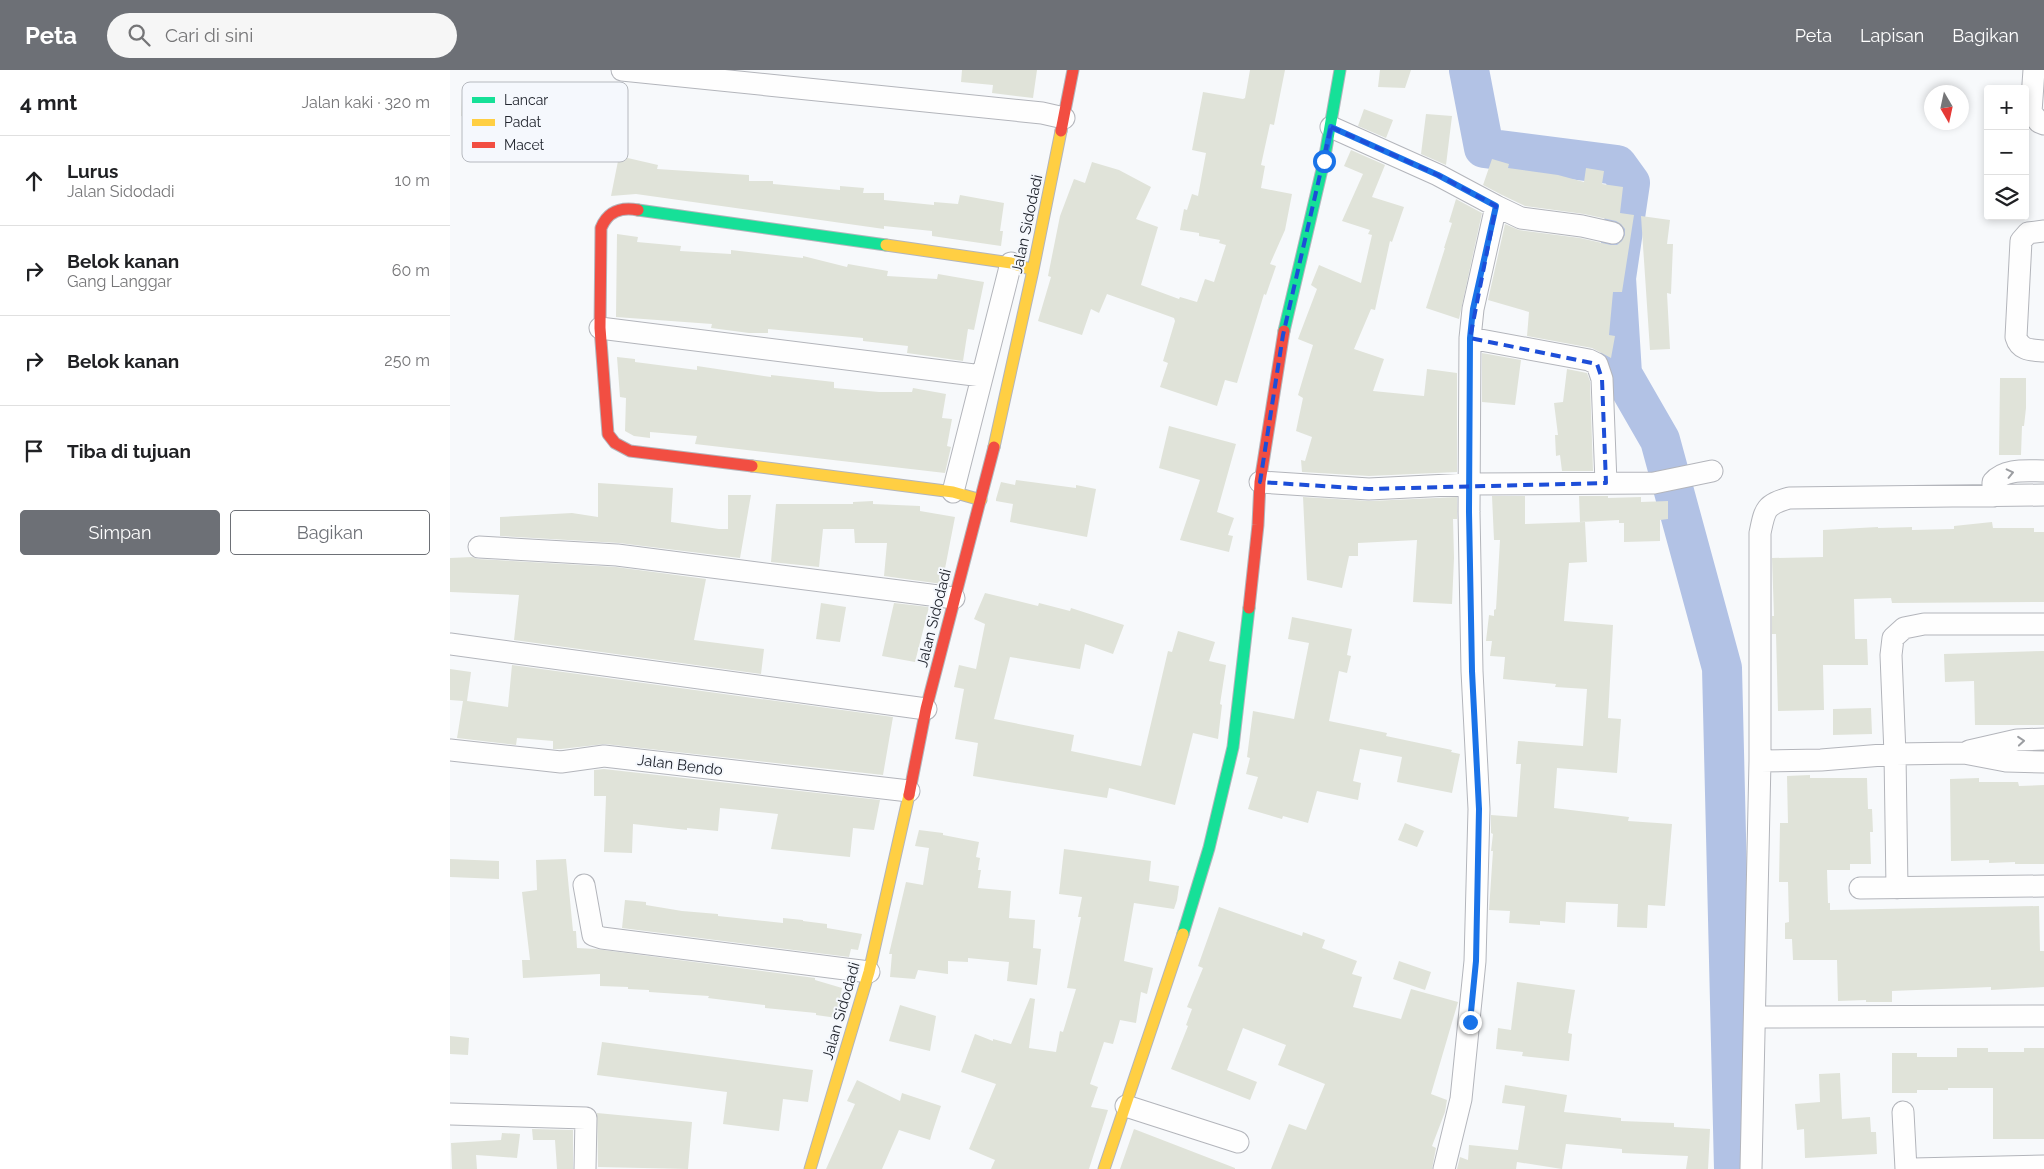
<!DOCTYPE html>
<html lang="id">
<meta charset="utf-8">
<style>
:root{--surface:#fff;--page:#f6f6f6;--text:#202124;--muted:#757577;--line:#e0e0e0;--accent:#6d7076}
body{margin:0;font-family:Raleway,sans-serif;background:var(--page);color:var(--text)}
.controls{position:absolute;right:15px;top:15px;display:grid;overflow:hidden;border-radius:5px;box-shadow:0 2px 8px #0003}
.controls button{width:45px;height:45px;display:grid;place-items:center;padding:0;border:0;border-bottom:1px solid var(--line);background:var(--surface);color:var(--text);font:25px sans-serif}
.compass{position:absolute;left:1474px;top:15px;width:45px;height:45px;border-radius:50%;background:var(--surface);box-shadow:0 2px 8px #0003;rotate:171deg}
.stop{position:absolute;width:15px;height:15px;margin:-11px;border:4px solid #1a73e8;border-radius:50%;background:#fff}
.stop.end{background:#1a73e8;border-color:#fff;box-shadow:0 1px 5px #0008}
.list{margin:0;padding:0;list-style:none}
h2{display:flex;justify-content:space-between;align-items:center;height:65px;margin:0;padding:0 20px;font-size:21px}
h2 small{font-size:16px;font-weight:400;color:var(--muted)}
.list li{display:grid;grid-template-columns:32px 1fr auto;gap:15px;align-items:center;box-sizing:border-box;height:90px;padding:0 20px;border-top:1px solid var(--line)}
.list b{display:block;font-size:19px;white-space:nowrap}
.list p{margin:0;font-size:16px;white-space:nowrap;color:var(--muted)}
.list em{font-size:16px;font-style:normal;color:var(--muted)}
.actions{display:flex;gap:10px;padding:15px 20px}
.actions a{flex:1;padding:11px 0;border:1px solid var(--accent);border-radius:5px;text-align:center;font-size:18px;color:var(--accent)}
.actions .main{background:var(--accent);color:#fff}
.icon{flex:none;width:28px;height:28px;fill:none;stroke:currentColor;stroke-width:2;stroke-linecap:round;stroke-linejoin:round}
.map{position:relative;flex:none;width:1594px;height:1099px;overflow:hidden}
header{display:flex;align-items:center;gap:30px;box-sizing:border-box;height:70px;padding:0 25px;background:var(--accent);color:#fff}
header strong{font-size:24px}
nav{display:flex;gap:28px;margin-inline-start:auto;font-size:18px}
.search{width:350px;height:45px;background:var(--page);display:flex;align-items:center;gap:12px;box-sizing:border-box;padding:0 18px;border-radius:28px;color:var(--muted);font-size:19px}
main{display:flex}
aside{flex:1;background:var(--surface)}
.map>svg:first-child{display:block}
</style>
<header>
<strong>Peta</strong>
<div class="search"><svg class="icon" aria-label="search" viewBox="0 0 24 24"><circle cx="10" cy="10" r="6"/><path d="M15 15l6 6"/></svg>Cari di sini</div>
<nav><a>Peta</a><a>Lapisan</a><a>Bagikan</a></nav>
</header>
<main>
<aside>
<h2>4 mnt<small>Jalan kaki · 320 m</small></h2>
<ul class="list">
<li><svg class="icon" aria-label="ahead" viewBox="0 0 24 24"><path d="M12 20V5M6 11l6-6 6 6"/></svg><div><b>Lurus</b><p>Jalan Sidodadi</p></div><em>10 m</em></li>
<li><svg class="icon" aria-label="right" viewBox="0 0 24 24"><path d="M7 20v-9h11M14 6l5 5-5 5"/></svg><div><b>Belok kanan</b><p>Gang Langgar</p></div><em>60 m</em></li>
<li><svg class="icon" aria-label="right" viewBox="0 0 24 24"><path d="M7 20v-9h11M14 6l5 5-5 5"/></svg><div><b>Belok kanan</b></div><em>250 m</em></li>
<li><svg class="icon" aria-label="arrive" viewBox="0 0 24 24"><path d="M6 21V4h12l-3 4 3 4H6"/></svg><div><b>Tiba di tujuan</b></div></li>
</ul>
<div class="actions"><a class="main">Simpan</a><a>Bagikan</a></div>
</aside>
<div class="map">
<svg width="1594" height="1099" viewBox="0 0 1594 1099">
<rect width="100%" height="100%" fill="#f7f9fb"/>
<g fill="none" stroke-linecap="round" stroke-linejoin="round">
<path stroke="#b2c2e5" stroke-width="40" d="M1019 0 1034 78 1167 95 1180 113 1166 208 1172 304 1210 370 1272 598 1284 1099"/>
</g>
<path fill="#e0e3d9" d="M512 0H587L583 28 542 23 543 15 511 12Z
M800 0H835L824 55 820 54 811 95 815 96 811 118 842 124 835 160 820 194 826 196 816 225 814 224 787 313 775 310 767 336 710 317 718 293 713 291 725 251 724 248 657 224 649 243 641 239 632 265 588 251 601 207 598 206 610 146 624 109 635 113 642 92 669 100 701 117 686 149 708 157 691 215 729 229 730 227 747 232 755 209 764 212 776 175 769 173 770 170 749 166V163L730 160 734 139 737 140 742 124 748 126 756 83 742 80 753 22 793 29 795 28Z
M930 0H961L955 18 928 17Z
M31 22 120 30 119 62 97 61 96 69 47 63 45 77 24 73 27 48 11 46 12 23 31 25Z
M914 39 943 50 936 68 908 56Z
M976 44 1002 46 996 95 971 84Z
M901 80 935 95 922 127 954 137 942 172 940 171 925 240 921 239 904 279 934 289 923 321 974 326 977 299 1007 303V402L919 406 852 402 851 390 855 391 862 367 846 361 853 328 848 325 863 275 848 269 867 219 861 215 869 195 911 213 922 165 918 164 920 160 892 151 913 104 894 96Z
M169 86 208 95 207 99 299 105V111H323V114L390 120V116L414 118 413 123H434V130L484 135V132L508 134 510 125 554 133 550 161H553L551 176 482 166V161L434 156V159L186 124 161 126Z
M1042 89 1059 94 1058 98 1108 105 1134 112 1136 98 1154 101 1152 114 1173 117 1170 143 1184 145 1172 222H1163L1159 265 1165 266 1161 288 1142 278 1077 266 1079 242 1038 230 1055 154 1069 160 1130 168 1161 175H1167L1172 171 1175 165V159L1171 154 1166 151 1134 144 1075 136 1052 125 1033 115Z
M1006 129 1032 143 1009 249 976 238 995 178H994L1002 153 999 152Z
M1191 146 1220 150 1217 174H1223L1221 224 1217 223 1220 279 1200 280Z
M167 164 188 167 187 172 231 176 230 181 281 184V180L353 188V186L397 197 398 194 438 201 437 206 487 209 488 204 534 212 524 260 518 259 513 291 457 283 458 276 413 271V268L318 259V263H299L261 258 262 254 166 247Z
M1032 283 1071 290 1065 335 1032 332Z
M167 287 185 289V292L247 300V296L321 307V305L384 312V318L429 322H462L463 318 496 324 492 348 502 349 497 376 501 377 495 403 245 374 247 366 200 362V368L184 366 175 361 176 328 170 327Z
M1117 299 1137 303 1140 311 1143 401H1112L1110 385 1106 386 1105 365H1108L1104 333 1113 332Z
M1550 308H1576V338L1574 356H1572L1571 385H1549Z
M719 356 786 374 767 442 784 448 778 465 783 466 779 482 730 470 750 410 709 398Z
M566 410 626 418V415L646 419 637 467 560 452 563 434 546 431V429L551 412 565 415Z
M148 413 223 418 221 452 269 459H278V425H301L290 488 169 473 50 466V447L122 443 148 447Z
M1042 426H1075V454L1135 452 1137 492 1119 493 1114 551 1163 555 1158 648 1171 649 1167 703 1107 698 1104 738 1179 747 1178 751 1222 754 1215 836 1198 835 1197 858 1167 857 1168 834 1116 832 1115 853 1090 851V855L1059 853 1060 841 1039 840 1043 781H1041L1043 764 1041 763V745L1067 747 1071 694H1066L1068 671 1133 676 1137 619 1105 617 1106 614 1053 609 1055 587 1040 586 1042 571H1036L1039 545 1044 546V540L1046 539 1050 470H1044Z
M1129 426H1158V428L1191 427V432L1218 431V449L1210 450V471L1174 472V453H1169V450L1130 452Z
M853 427 920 431 1007 427V449H1003L1004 488 1002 534 963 532 967 470 908 473V486H899L892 518 857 510Z
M423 431V434L470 436V441L505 447 492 514 434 506 437 473H405L404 459H373L369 497 321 492 326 434H403V432Z
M1542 452 1543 458H1584V462H1594V532L1442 533 1441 528 1404 529 1405 569H1417L1418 595H1373L1374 640 1328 641 1326 564H1322V546H1324L1322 488 1373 487V460L1428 457V458L1462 457V460L1504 459V456Z
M22 487 28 489 166 497 256 509 244 570 314 579 311 604 64 570 69 525 0 522V488Z
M535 523 588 536 589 533 620 541 621 538 674 555 663 584 635 574 630 599 560 587 544 649 624 665 621 681 691 696 718 581 722 582 728 561 765 572 759 591 776 595 770 634 772 635 768 669 743 663 725 735 659 718 657 728 523 706 528 673 505 669 514 619 504 617 509 595 526 599 535 554 524 549Z
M371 533 396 537 390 572 366 569Z
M444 533 479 537 465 592 432 586Z
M842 547 902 559 897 585 901 586 897 603 889 601 879 651 937 663 936 666 1002 680 1001 682 1010 684 1002 723 947 712 952 687 910 679 903 711 911 713 908 730 867 721 858 753 833 746 832 749 798 739 808 707 796 704 800 688 797 687 803 641 844 649 859 573 838 569Z
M1594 581V655H1525L1524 611 1495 612 1494 584Z
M62 595 443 647 433 705 155 674 111 679H103V671L67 668 66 675 7 668 13 631 0 630V599L21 602 17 631 58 637Z
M1421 638 1422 664 1383 665V639Z
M154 699 430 730 424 760 403 758 400 787 321 779 328 744 270 738 268 761 237 758V760L183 754 182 783 154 782 156 726H144V700Z
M1360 705V708H1417L1418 739H1422L1423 762H1420L1421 794H1400V800H1377L1378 833H1380V840L1589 836 1590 881H1594V917L1541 920V917L1442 921V932H1416V930L1388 931 1387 890H1343L1342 869H1335V853L1339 852 1338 812H1329L1330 753H1338L1337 706Z
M1529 708V712H1568L1569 716 1594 715V794H1565V792L1539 793V790L1501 791 1500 709Z
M955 753 974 761 967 777 948 770Z
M469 760 493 763V765L529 772 526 787 530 788 528 800H531L528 818 561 821 559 848 585 850 583 878 591 879 587 915 557 911 559 892 518 888V892L498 891V904L468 900 465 909 440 907 442 884H439L456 812 473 815 479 778 465 776Z
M614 779 701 791 699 811 729 816 727 830 724 839 684 833 674 891 703 898 697 924 691 922 686 953 670 950 663 974 654 972 640 1014 648 1017 641 1037 658 1040 639 1099H541L545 1090 519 1079 546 1014 511 1002 525 964 543 971V969L561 974 580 928 585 929 579 978 606 982 610 961 613 962 626 919 617 918 631 847H628L632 827 609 824Z
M0 789 49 791V809L0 807Z
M116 789 123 861H126L127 878 146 879 365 908V910L392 918 387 948 366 945V943L315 938V935L258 928 259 926 199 922V920L178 919V917L150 916V904L73 908 72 890H80L72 822 87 820 86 790Z
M175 830 196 832V835L232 841 268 844V846L333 853V848L353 850V851L377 854V858L412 864 408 880 401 879 399 887 172 858Z
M769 837 852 866 853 862 875 870 872 878 907 891 902 904 912 907 903 937 951 949 961 919 1008 932 981 1024 997 1030 995 1042 982 1076 986 1078 982 1099H821L839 1054 856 1060 875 1014 828 995 836 975 793 958 777 1000 807 1012 800 1030 721 999 738 956 736 955 742 939 737 937 753 898 748 896Z
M949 891 981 902 975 920 943 909Z
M1067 912 1125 920 1118 963 1122 964 1119 991 1072 986 1073 982 1046 979 1048 958 1061 960Z
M450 935 486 946 480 981 439 971Z
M0 966 19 968 18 985 0 984Z
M152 972 363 1000 358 1032 333 1029 329 1061 273 1054 277 1022 147 1005Z
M1507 978H1538V982H1574V978H1594V1069H1543V1018H1498V1020H1467V1023H1442V983H1467V987H1507Z
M1390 1003 1392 1049 1420 1047 1421 1062H1426L1427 1084 1355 1088 1354 1059 1347 1060 1345 1034 1370 1032 1369 1004Z
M407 1010 450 1031 452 1023 491 1036 482 1063 480 1070 449 1060 432 1099H376L405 1034 397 1031Z
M1055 1015 1117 1025 1114 1042 1171 1048V1051L1224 1053V1057L1260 1059 1258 1099H1236L1238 1086 1172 1083V1079L1116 1074 1112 1099 1067 1092 1066 1099H1007L1010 1087 1018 1090 1019 1075 1068 1080 1075 1036 1052 1033Z
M147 1043 242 1052 238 1099 148 1097Z
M82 1059 123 1060V1099H107L105 1070H83Z
M684 1059 785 1098V1099H670Z
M52 1063 70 1064 67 1088 26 1085 27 1099H2L1 1073 51 1070Z"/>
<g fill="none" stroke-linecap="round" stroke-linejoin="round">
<g stroke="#b3b5bb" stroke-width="23">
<path id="street" d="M172 0 592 43 614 48
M1584 0 1581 42 1589 52 1594 54
M881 57 988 105 1046 136 1071 148 1132 156 1163 163
M1594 161 1578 163 1571 171 1566 267C1570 281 1582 280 1594 281
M150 258 532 306
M1020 268 1139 290 1147 294 1152 309 1156 413
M810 412 919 419 1019 414 1204 413 1262 401
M503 422 561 193
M1543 426V412C1555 398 1577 401 1594 401
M29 477 167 485 504 528
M0 574 476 639
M0 680 111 692 154 686 459 721
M1519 681 1567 670 1594 669
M1310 691 1371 690 1445 684 1514 683 1556 691 1594 692
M134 815 143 865 152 868 419 902
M1410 818 1594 816
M1447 818 1445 684 1441 585 1443 568 1454 558 1474 554H1594
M1306 947 1594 946
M676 1036 788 1072
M1453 1042 1456 1099
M0 1044 136 1048 135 1099
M994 1099 1011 1029 1025 891 1029 739 1022 601 1019 442 1020 268 1023 239 1046 136
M1301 1099 1310 691V463C1315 439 1315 435 1339 428L1594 425
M1463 1099 1594 1096"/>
</g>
<g stroke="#b3b5bb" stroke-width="13">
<path id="fast" d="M188 140 436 175
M834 261 874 91 890 0
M733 864 759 778 783 677 799 538"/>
</g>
<g stroke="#b3b5bb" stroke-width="13">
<path id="slow" d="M436 175 561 193 583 200
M544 377 583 200 611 61
M302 396 503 422 531 430
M360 1099 419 902 459 725
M654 1099 733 864"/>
</g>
<g stroke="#b3b5bb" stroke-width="13">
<path id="jam" d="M611 61 623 0
M188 140C171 137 158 141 151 158L150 258 158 364 165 373 180 381 302 396
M799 538 808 455 810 412 834 261
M459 725 476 639 544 377"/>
</g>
<use href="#street" stroke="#fefefe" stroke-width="21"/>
<use href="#fast" stroke="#16e098" stroke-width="11"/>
<use href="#slow" stroke="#ffcf43" stroke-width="11"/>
<use href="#jam" stroke="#f24e42" stroke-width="11"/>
</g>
<defs><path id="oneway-chevron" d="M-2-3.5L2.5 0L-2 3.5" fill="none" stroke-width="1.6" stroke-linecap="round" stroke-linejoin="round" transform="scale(1.25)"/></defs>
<g stroke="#9b9da1">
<use href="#oneway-chevron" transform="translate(1560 403) rotate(-13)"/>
<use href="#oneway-chevron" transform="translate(1571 671) rotate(-5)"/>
</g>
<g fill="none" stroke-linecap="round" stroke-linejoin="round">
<path stroke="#1a73e8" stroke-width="6" d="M874 91 881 57 988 105 1046 136 1023 239 1020 268 1019 442 1022 601 1029 739 1026 891 1020 952"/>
</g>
<path fill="none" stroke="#1d4ed8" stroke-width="4" stroke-dasharray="10 6" stroke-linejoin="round" d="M881 57 988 105 1046 136 1020 268 1147 294 1152 309 1156 413 919 419 810 412 833 265Z"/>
<g text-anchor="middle" stroke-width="4" stroke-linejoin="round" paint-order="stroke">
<g font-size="15" fill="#22262f" stroke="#f5f8fd">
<text transform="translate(577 154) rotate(-78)" y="5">Jalan Sidodadi</text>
<text transform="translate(484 548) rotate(-76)" y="5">Jalan Sidodadi</text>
<text transform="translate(230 695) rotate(7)" y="5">Jalan Bendo</text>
<text transform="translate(391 941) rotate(-74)" y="5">Jalan Sidodadi</text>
</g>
</g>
<rect x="12" y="12" width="166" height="80" rx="8" fill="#f5f8fd" stroke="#b6b9bf" stroke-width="1"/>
<rect x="22" y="27" width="23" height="6" fill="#16e098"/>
<rect x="22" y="49" width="23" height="7" fill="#ffcf43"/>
<rect x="22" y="72" width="23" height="6" fill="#f24e42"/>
<g font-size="14" fill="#22262f">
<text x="54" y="35">Lancar</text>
<text x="54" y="57">Padat</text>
<text x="54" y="80">Macet</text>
</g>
</svg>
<div class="controls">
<button>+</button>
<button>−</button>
<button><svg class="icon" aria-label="layers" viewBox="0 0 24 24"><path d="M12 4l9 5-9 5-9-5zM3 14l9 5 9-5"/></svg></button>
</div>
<svg class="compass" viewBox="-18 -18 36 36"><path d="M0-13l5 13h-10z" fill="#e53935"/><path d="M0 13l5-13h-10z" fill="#757577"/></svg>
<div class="stop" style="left:874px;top:91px"></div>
<div class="stop end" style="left:1020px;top:952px"></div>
</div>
</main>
